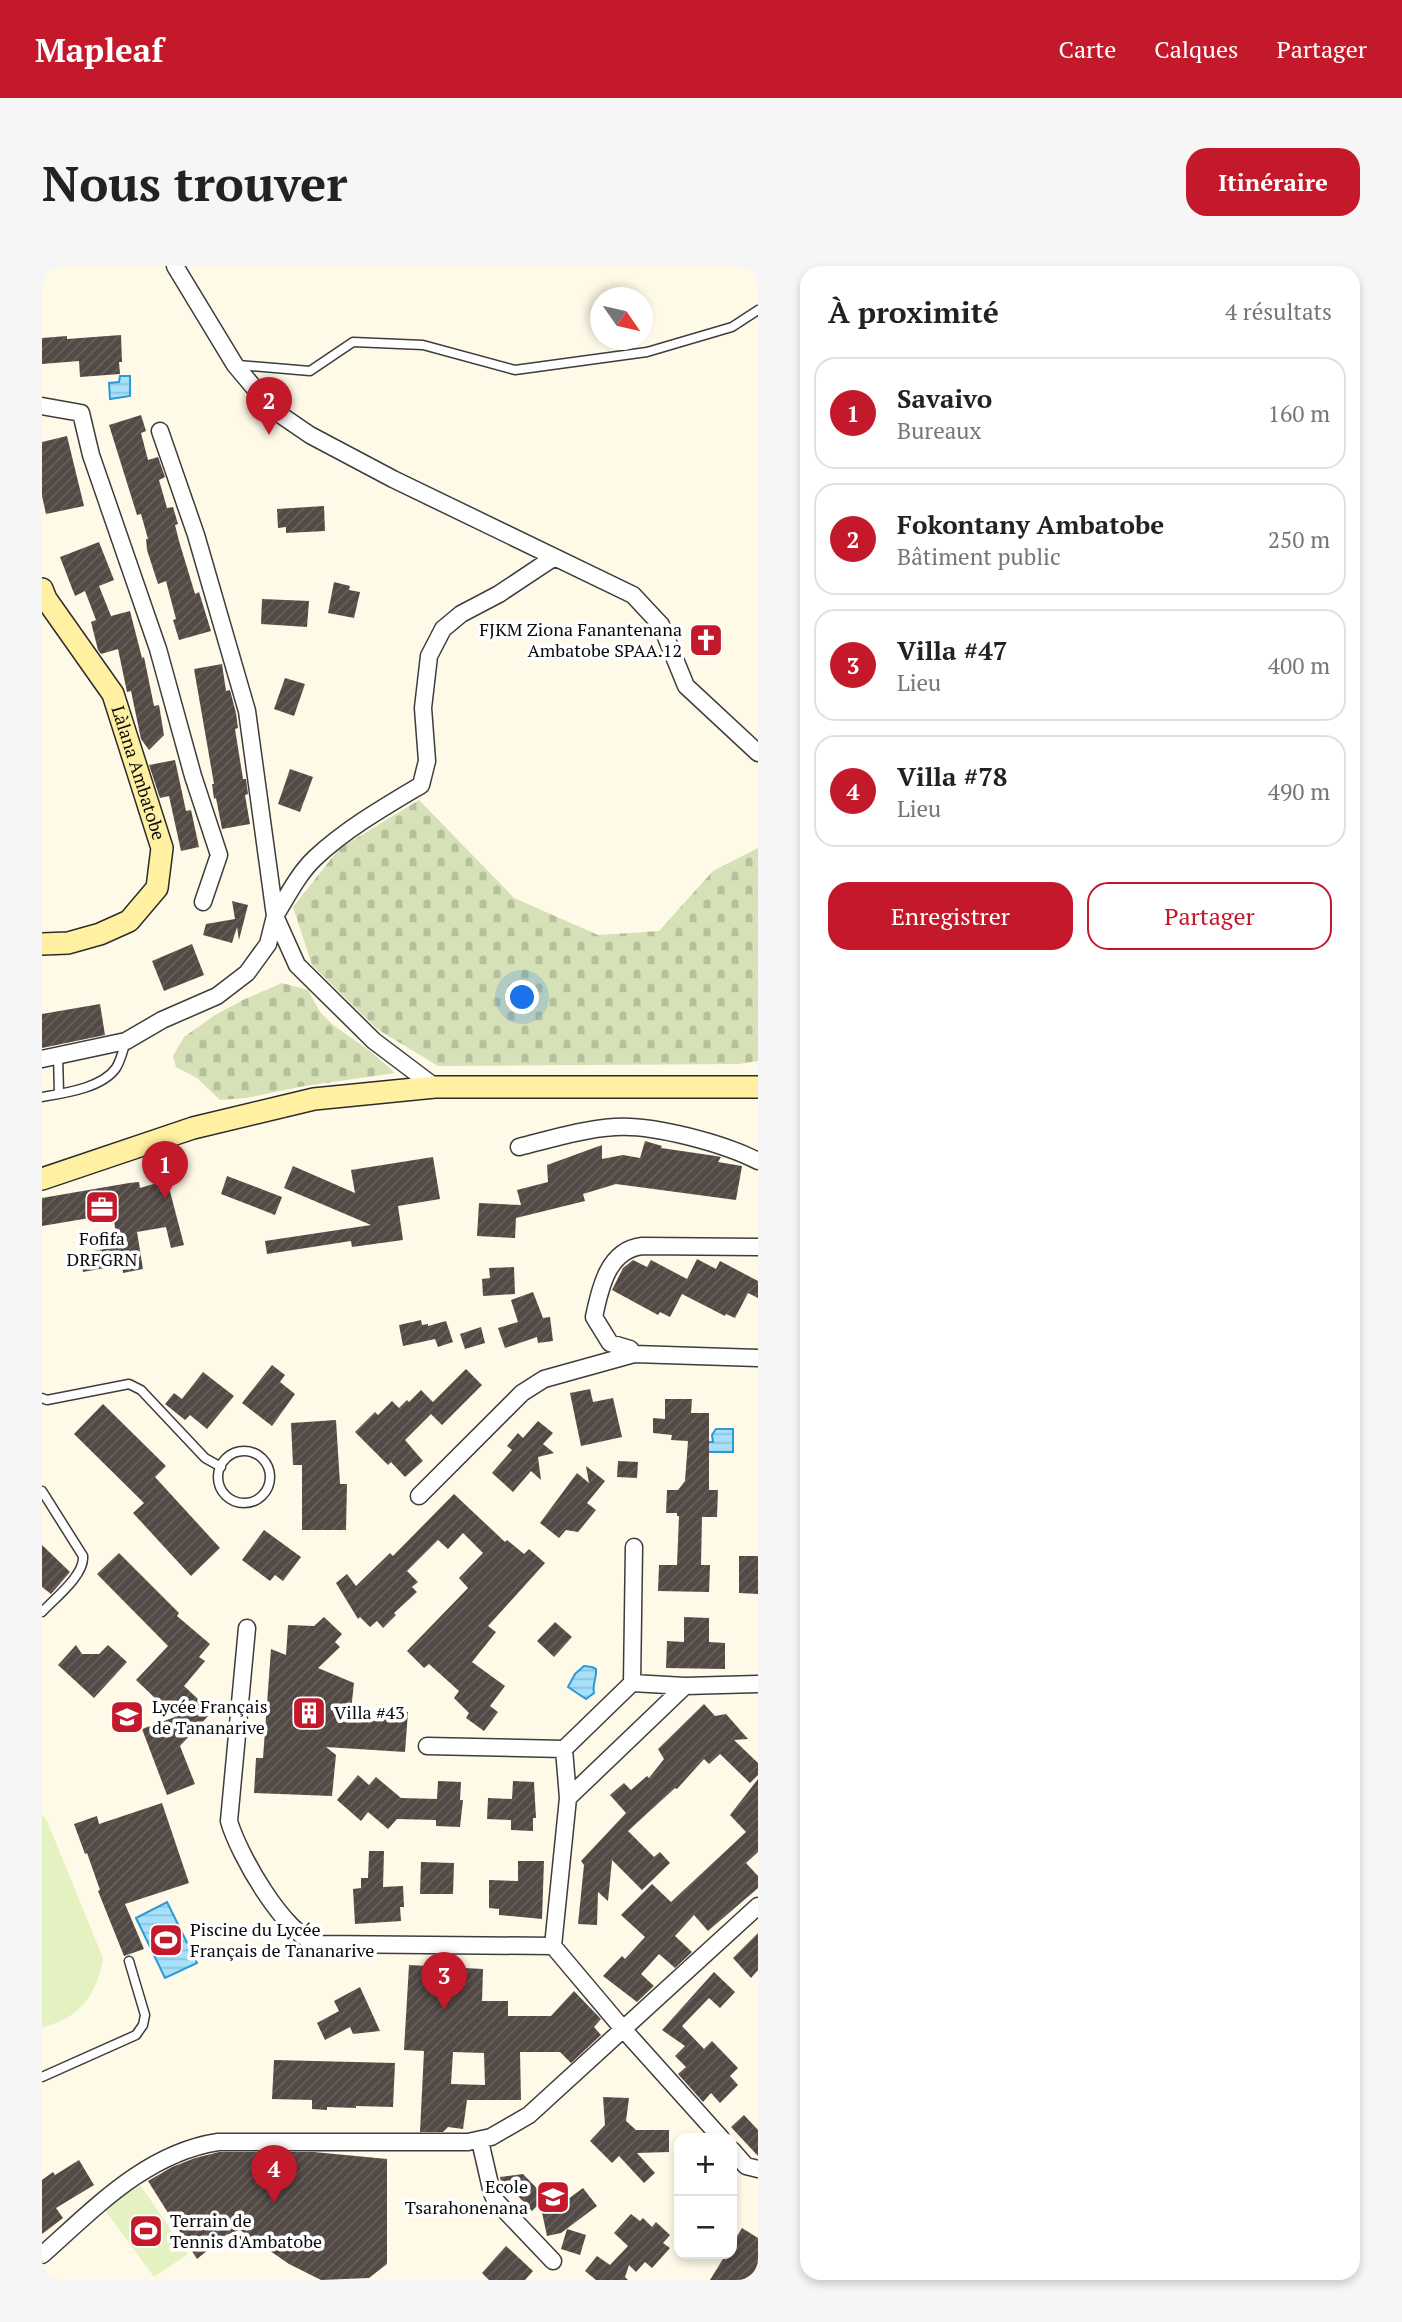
<!DOCTYPE html>
<html lang="fr">
<meta charset="utf-8">
<style>
:root{--surface:#fff;--page:#f6f6f6;--text:#222;--muted:#767676;--line:#e0e0e0;--accent:#c3192a}
body{margin:0;font-family:"PT Serif",serif;background:var(--page);color:var(--text)}
.controls{position:absolute;right:21px;bottom:21px;display:grid;overflow:hidden;border-radius:14px;box-shadow:0 4px 10px #0003}
.controls button{width:63px;height:63px;display:grid;place-items:center;padding:0;border:0;border-bottom:2px solid var(--line);background:var(--surface);color:var(--text);font:35px sans-serif}
.compass{position:absolute;left:548px;top:21px;width:63px;height:63px;border-radius:50%;background:var(--surface);box-shadow:0 4px 10px #0003;rotate:124deg}
.you{position:absolute;left:481px;top:732px;width:24px;height:24px;margin:-18px;border:5px solid #fff;border-radius:50%;background:#1a73e8;box-shadow:0 0 0 10px #1a73e833}
.badge{display:grid;place-items:center;width:46px;height:46px;border-radius:50%;background:var(--accent);color:#fff;font-size:23px;font-weight:700}
.pin{position:absolute;translate:-50% -58px;filter:drop-shadow(0 2px 4px #0008)}
.pin::after{content:'';position:absolute;top:37px;width:24px;height:21px;background:inherit;clip-path:polygon(0 0,100% 0,50% 100%)}
.list{margin:0;padding:0;list-style:none}
h2{display:flex;justify-content:space-between;align-items:center;height:91px;margin:0;padding:0 28px;font-size:30px}
h2 small{font-size:23px;font-weight:400;color:var(--muted)}
.list li{display:grid;grid-template-columns:46px 1fr auto;gap:21px;align-items:center;box-sizing:border-box;height:112px;margin:0 14px 14px;padding:0 14px;border:2px solid var(--line);border-radius:21px}
.list b{display:block;font-size:26px;white-space:nowrap}
.list p{margin:0;font-size:23px;white-space:nowrap;color:var(--muted)}
.list em{font-size:23px;font-style:normal;color:var(--muted)}
.actions{display:flex;gap:14px;padding:21px 28px}
.actions a{flex:1;padding:16px 0;border:2px solid var(--accent);border-radius:21px;text-align:center;font-size:24px;color:var(--accent)}
.actions .main{background:var(--accent);color:#fff}
.map{position:relative;flex:none;width:716px;height:2014px;overflow:hidden;border-radius:21px}
header{display:flex;align-items:center;gap:42px;box-sizing:border-box;height:98px;padding:0 35px;background:var(--accent);color:#fff}
header strong{font-size:33px}
nav{display:flex;gap:38px;margin-inline-start:auto;font-size:24px}
.intro{display:flex;align-items:center;justify-content:space-between;box-sizing:border-box;height:168px;padding:0 42px}
h1{margin:0;font-size:49px}
.button{padding:18px 32px;border-radius:21px;background:var(--accent);color:#fff;font-size:24px;font-weight:700}
main{display:flex;gap:42px;padding:0 42px}
aside{flex:1;background:var(--surface);border-radius:21px;box-shadow:0 4px 10px #0003}
.map>svg:first-child{display:block}
</style>
<header>
<strong>Mapleaf</strong>
<nav><a>Carte</a><a>Calques</a><a>Partager</a></nav>
</header>
<div class="intro"><h1>Nous trouver</h1><a class="button">Itinéraire</a></div>
<main>
<div class="map">
<svg width="716" height="2014" viewBox="0 0 716 2014">
<defs>
<pattern id="cemetery-stones" width="16" height="16" patternUnits="userSpaceOnUse" patternTransform="scale(1.75)"><rect width="16" height="16" fill="#d6e1b8"/><path d="M2 7V4a2 2 0 0 1 4 0v3zM10 15v-3a2 2 0 0 1 4 0v3z" fill="#b6c09d"/></pattern>
<pattern id="water-rules" width="6" height="5" patternUnits="userSpaceOnUse" patternTransform="scale(1.75)"><rect width="6" height="5" fill="#a7e0fb"/><path d="M0 2.5h6" fill="none" stroke="#8ebfd6"/></pattern>
<pattern id="building-hatch" width="6" height="6" patternUnits="userSpaceOnUse" patternTransform="scale(1.75)"><rect width="6" height="6" fill="#534a46"/><path d="M-1 1l2-2M0 6l6-6M5 7l2-2" fill="none" stroke="#67605c"/></pattern>
</defs>
<rect width="100%" height="100%" fill="#fff9e7"/>
<path fill="url(#cemetery-stones)" d="M377 534 472 632 556 669 617 665 671 605 716 582V795L697 798 396 800 335 763 270 699 251 641 297 583Z
M240 717 266 724 278 746 291 759 328 785 353 807 262 820 204 832 178 834 155 812 134 801 131 790 142 771 173 749 201 734Z"/>
<path fill="#e4f2c1" d="M0 1549 5 1555 61 1692C55 1728 38 1753 0 1761Z
M98 1919 146 1988 112 2011 62 1943Z"/>
<path fill="url(#water-rules)" stroke="#299bd7" stroke-width="2" d="M78 110H88V130L68 133 67 117 77 116Z
M674 1163H691V1186H662V1176H671L670 1169Z
M542 1400 550 1401 554 1403C555 1412 550 1418 552 1427L544 1433 526 1421 533 1408Z
M125 1636 155 1697 123 1712 94 1652Z"/>
<path fill="url(#building-hatch)" fill-rule="evenodd" d="M79 69 80 96H77L78 108 38 111 37 95 0 98V72L25 70V73Z
M99 149 104 165 99 167 106 194 116 191 123 211 117 214 125 242 131 241 136 258 133 259 137 275 153 328 157 326 169 365 137 374 131 354 134 353 124 315 116 318 105 284 104 273H106L99 248 95 249 67 159Z
M25 170 42 240 4 248 0 230V176Z
M282 240 283 265 244 267V261L236 262 235 243Z
M57 276 72 314 57 320 69 350 88 345 100 392 102 391 112 440 117 439 122 469 107 484 99 473 89 425 85 426 76 383 59 388 56 384 49 356 54 354 43 325 33 330 18 291Z
M292 316 308 320 307 324 318 326 312 352 286 347Z
M220 333 267 335 265 361 219 358Z
M180 398 184 425 188 424 194 447 196 462 193 463 201 513H204L206 528 203 529 208 558 180 563 174 532 172 533 170 518H172L152 403Z
M243 412 263 418 252 450 232 443Z
M133 494 144 545 149 544 157 581 139 585 127 530 118 532 107 499Z
M248 503 271 511 258 546 236 538Z
M190 635 206 639 197 674 195 661 190 677 161 669 164 658 193 653Z
M150 678 162 709 122 725 110 695Z
M58 738 63 769 0 782V748Z
M603 875 620 880 619 882 674 890 679 891 676 896 700 900 694 934 574 918 541 928 543 935 474 952 473 972 435 970 437 937 479 939 475 924 506 916 505 899 560 879V893L581 889 598 892Z
M391 891 398 933 356 940 361 974 310 981 309 975 225 988 223 975 329 959 242 922 251 900 313 927 309 904Z
M185 910 240 931 233 949 179 928Z
M125 914 142 979 129 982 124 961 95 966 101 1003 81 1007 80 999 41 1006 38 987 76 981 71 948 0 960V932L87 917 97 916 98 922Z
M655 993 674 1003 678 995 716 1015V1032L706 1027 693 1052 684 1048 683 1050 640 1028 628 1051 618 1046 616 1049 570 1024 581 1002 591 994 605 1001 609 994 645 1013Z
M472 1001 473 1028 441 1030 440 1013 448 1012 447 1002Z
M491 1026 501 1052 508 1051 511 1075 496 1077 495 1071 463 1082 456 1062 476 1056 469 1034Z
M379 1054 380 1059 386 1058V1060L404 1055 411 1076 396 1081 393 1073 361 1080 357 1059Z
M439 1061 443 1077 423 1083 418 1068Z
M230 1099 243 1109 238 1116 253 1128 230 1160 200 1137Z
M424 1103 440 1119 400 1159 389 1148 363 1174 381 1195 363 1211 349 1196 346 1199 313 1166 333 1146 336 1149 350 1135 357 1142 365 1134 367 1136 379 1124 391 1136Z
M161 1106 192 1130 165 1163 148 1149 143 1154 123 1138 132 1127 140 1133Z
M548 1123 551 1136 571 1132 580 1171 539 1180 528 1127Z
M623 1133H650L649 1147H667V1224H676L675 1251H660L659 1299H668L667 1326 616 1325 617 1299H635L637 1250H635V1247H624L625 1224H636L643 1215 646 1175 629 1174 630 1169 611 1167V1152L623 1153Z
M61 1138 124 1200 113 1211 178 1282 149 1310 91 1247 102 1237 32 1168Z
M294 1154 298 1218H305L304 1264H260V1199H251L249 1157Z
M496 1155 511 1167 501 1178 512 1187 496 1191 499 1214 489 1205 471 1226 450 1207 470 1184 465 1180 476 1167 481 1172Z
M576 1195 596 1196 595 1212 575 1211Z
M544 1200 563 1215 545 1237 554 1244 536 1266 524 1264 517 1272 498 1257 535 1207 547 1217Z
M412 1228 463 1276 465 1274 482 1288 487 1283 503 1297 446 1360 454 1366 430 1396 463 1420 448 1440 456 1446 442 1465 424 1452 427 1447 412 1432 417 1425 387 1398 382 1402 365 1385 426 1322 417 1312 441 1287 421 1267 406 1283 396 1274 365 1305 376 1316 370 1321 375 1326 352 1347 354 1349 341 1362 335 1355 328 1361 318 1351 316 1353 294 1317 305 1308 314 1320 348 1287 351 1290Z
M222 1264 259 1291 241 1315 233 1309 228 1315 200 1294Z
M0 1279 28 1306 9 1328 0 1321Z
M77 1287 137 1347 135 1350 168 1378 157 1391 163 1395 142 1420 170 1446 138 1480 153 1518 125 1529 100 1463 133 1451 94 1414 126 1380 55 1308Z
M697 1290H716V1328L697 1327Z
M282 1351 300 1368 293 1376 298 1381 276 1402 312 1417 308 1453 337 1455 338 1445 366 1446 363 1486 284 1481 294 1489 290 1530 212 1527 214 1492H221L229 1383 244 1389 246 1359 272 1360Z
M642 1351 667 1352V1376L683 1377V1403L624 1402 625 1375 642 1376Z
M513 1356 530 1371 512 1391 495 1375Z
M34 1379 40 1388H57L66 1379 85 1396 52 1432 16 1399Z
M662 1438 673 1450 684 1448 706 1473 692 1474 716 1497V1509L708 1517 678 1488 667 1498 662 1493 635 1523 633 1522 586 1565 612 1591 618 1586 628 1597 600 1624 570 1594 566 1635 556 1626 555 1659 536 1658 542 1599 539 1595 584 1547 568 1529 582 1517 589 1524 605 1510 607 1512 622 1493 616 1483Z
M316 1509 327 1519 334 1511 359 1532 395 1533 396 1515 419 1516 418 1534H421L418 1561 394 1560V1554L355 1553 346 1563 326 1546 319 1555 295 1534Z
M716 1513V1586L704 1597 716 1610V1622L666 1665 652 1649 633 1670 650 1686 633 1702 617 1688 599 1708 612 1720 595 1736 561 1710 580 1690 583 1693 603 1671 579 1649 610 1618 629 1636 704 1566 688 1549Z
M471 1515 492 1516 494 1552H491V1565L469 1564V1554L445 1553 446 1532 470 1533Z
M120 1537 147 1617 83 1638 102 1683 82 1690 56 1625 58 1624 45 1587 43 1588 32 1558 55 1550 57 1558Z
M327 1585H342L341 1621 361 1620 362 1641H358L359 1655 313 1658 311 1623 319 1622V1612H326Z
M476 1595H502L500 1653 457 1649V1643L447 1642V1614L476 1615Z
M379 1596 412 1597 411 1628H378Z
M716 1667V1704L709 1712 691 1692Z
M367 1699 441 1703 440 1735H466V1750H509L532 1725 559 1753 552 1761 559 1769 529 1797 518 1786H478L479 1834H425L421 1863 406 1861 401 1866H378L382 1785 362 1784ZM411 1786 442 1787 443 1819 409 1818Z
M672 1706 693 1726 678 1742 667 1732 640 1760 662 1783 670 1775 696 1802 688 1810 696 1819 678 1837 669 1827 661 1836 636 1808 644 1801 633 1790 643 1780 620 1764Z
M318 1721 338 1765 311 1768 308 1761 283 1774 275 1757 297 1745 292 1735Z
M232 1794 353 1797 351 1841 314 1840V1842L285 1841V1844L270 1843V1834L230 1833Z
M561 1831 587 1832 584 1855 594 1864H627V1886L595 1887 613 1907 602 1917 577 1890 570 1897 548 1875 563 1859Z
M702 1849 716 1864V1890L689 1861Z
M177 1886H272L345 1893V1998L327 2012 279 2014 247 1998 198 1964 184 1969 155 1993 106 1915 130 1901 153 1892Z
M37 1894 52 1919 14 1942 21 1952 0 1968V1914L11 1906 13 1909Z
M481 1908 514 1942 541 1922 555 1940 519 1967 505 1970 498 1937 490 1945 475 1929 464 1930 460 1924 458 1911Z
M589 1948 598 1955 601 1952 610 1961 614 1956 628 1969 621 1977 628 1982 610 2002 603 1996 594 2006 587 1999 583 2011 586 2014H554L543 2005 555 1990 568 1999 586 1980 572 1967Z
M700 1962 716 1972V2014H668L684 1988H690V1979Z
M525 1963 544 1969 538 1989 519 1983Z
M464 1980 491 2005 483 2014H447L440 2007Z"/>
<g fill="none" stroke-linecap="round" stroke-linejoin="round">
<g stroke="#3d3d3d" stroke-width="11">
<path id="lane" d="M196 99 268 105 311 76 381 79 473 104 605 86 690 61 716 44
M16 789 17 828
M0 831C23 827 60 822 74 802 79 794 81 784 84 775
M0 1132 5 1134 87 1118 99 1124 163 1192 179 1201
M176 1211a26 26 0 1 1 52 0a26 26 0 1 1-52 0Z
M0 1225 41 1290C43 1309 12 1333 0 1346
M0 1811 94 1769 101 1759 103 1749 87 1695"/>
</g>
<g stroke="#3d3d3d" stroke-width="19">
<path id="street" d="M133 0 193 99 230 143 268 169 351 213 591 329 619 359 644 420 716 487
M0 140 39 147 49 189 116 383 151 510 177 589 161 636
M0 793 84 775 120 754 175 730 205 707 226 678 233 650 205 445 154 269 118 165
M393 821 332 775 255 699 233 650C245 631 256 608 273 592 304 563 342 541 379 519L385 495 381 442 387 390 401 363 419 348 457 328 511 292
M477 881C509 873 541 863 573 861 611 858 683 878 716 895
M592 1088 588 1083 568 1077 552 1051C558 1022 566 984 600 980L716 981
M377 1230 480 1127 502 1113 592 1088 716 1092
M205 1362 187 1555C196 1587 242 1669 276 1678L511 1680
M590 1417 592 1281
M385 1480 522 1483 590 1417 643 1420 716 1418
M522 1483 526 1532 643 1420
M526 1532 511 1680 581 1763 679 1872
M438 1875 450 1927 453 1934 511 1995
M690 1884 704 1900 716 1903
M0 1989C52 1943 104 1887 176 1876H426L449 1871 487 1849 716 1640"/>
</g>
<g stroke="#2c2c2c" stroke-width="24">
<g id="secondary">
<path id="s1" d="M0 323 4 333 71 428 120 582 115 622 87 655 58 668 26 677 0 678"/>
<path d="M0 913 151 862 272 833 393 821H716"/>
</g>
</g>
<use href="#lane" stroke="#fff" stroke-width="8"/>
<use href="#street" stroke="#fff" stroke-width="16"/>
<use href="#secondary" stroke="#fff0a2" stroke-width="21"/>
</g>
<defs>
<g id="church-square" transform="scale(1.75)"><rect x="-9" y="-9" width="18" height="18" rx="4" fill="#c3192a" stroke="#fff"/><path d="M-1.2-6h2.4v3.5h3.3v2.4h-3.3V6h-2.4V-.1h-3.3v-2.4h3.3Z" fill="#fff"/></g>
<g id="office-square" transform="scale(1.75)"><rect x="-9" y="-9" width="18" height="18" rx="4" fill="#c3192a" stroke="#fff"/><path d="M-6-3h4V-5.5h4V-3h4V5H-6ZM-1-4.5V-3h2v-1.5ZM-6 0V1H6V0Z" fill="#fff"/></g>
<g id="building-square" transform="scale(1.75)"><rect x="-9" y="-9" width="18" height="18" rx="4" fill="#c3192a" stroke="#fff"/><path d="M-4-6H4V6H1V3H-1V6H-4ZM-2.5-4.3h1.7v1.8h-1.7ZM.8-4.3h1.7v1.8H.8ZM-2.5-1h1.7V.8h-1.7ZM.8-1h1.7V.8H.8Z" fill="#fff"/></g>
<g id="school-square" transform="scale(1.75)"><rect x="-9" y="-9" width="18" height="18" rx="4" fill="#c3192a" stroke="#fff"/><path d="M0-5L7-2L0 1L-7-2ZM-4 1L0 2.5L4 1V4Q0 6-4 4Z" fill="#fff"/></g>
<g id="stadium-square" transform="scale(1.75)"><rect x="-9" y="-9" width="18" height="18" rx="4" fill="#c3192a" stroke="#fff"/><path d="M0-5a6.5 5 0 1 0 0 10a6.5 5 0 1 0 0-10ZM-3.5-1.8h7v3.6h-7Z" fill="#fff"/></g>
</defs>
<g fill-rule="evenodd">
<use href="#church-square" x="664" y="374"/>
<use href="#office-square" x="60" y="941"/>
<use href="#building-square" x="267" y="1447"/>
<use href="#school-square" x="85" y="1451"/>
<use href="#stadium-square" x="124" y="1674"/>
<use href="#school-square" x="511" y="1931"/>
<use href="#stadium-square" x="104" y="1965"/>
</g>
<g text-anchor="middle" stroke-width="7" stroke-linejoin="round" paint-order="stroke">
<g font-size="18" fill="#0a0a0a" stroke="#fff" text-anchor="start">
<text x="640" y="370" text-anchor="end">FJKM Ziona Fanantenana<tspan x="640" dy="21">Ambatobe SPAA.12</tspan></text>
<text x="60" y="979" text-anchor="middle">Fofifa<tspan x="60" dy="21">DRFGRN</tspan></text>
<text x="110" y="1447">Lycée Français<tspan x="110" dy="21">de Tananarive</tspan></text>
<text x="292" y="1453">Villa #43</text>
<text x="148" y="1670">Piscine du Lycée<tspan x="148" dy="21">Français de Tananarive</tspan></text>
<text x="486" y="1927" text-anchor="end">Ecole<tspan x="486" dy="21">Tsarahonenana</tspan></text>
<text x="128" y="1961">Terrain de<tspan x="128" dy="21">Tennis d'Ambatobe</tspan></text>
</g>
<g font-size="18" fill="#0a0a0a" stroke="#fff">
<text dy="6" stroke="none"><textPath href="#s1" startOffset="210">Làlana Ambatobe</textPath></text>
</g>
</g>
</svg>
<div class="controls">
<button>+</button>
<button>−</button>
</div>
<svg class="compass" viewBox="-18 -18 36 36"><path d="M0-13l5 13h-10z" fill="#e53935"/><path d="M0 13l5-13h-10z" fill="#767676"/></svg>
<div class="you"></div>
<div class="pin badge" style="left:123px;top:933px">1</div>
<div class="pin badge" style="left:227px;top:169px">2</div>
<div class="pin badge" style="left:402px;top:1744px">3</div>
<div class="pin badge" style="left:232px;top:1937px">4</div>
</div>
<aside>
<h2>À proximité<small>4 résultats</small></h2>
<ul class="list">
<li><span class="badge">1</span><div><b>Savaivo</b><p>Bureaux</p></div><em>160 m</em></li>
<li><span class="badge">2</span><div><b>Fokontany Ambatobe</b><p>Bâtiment public</p></div><em>250 m</em></li>
<li><span class="badge">3</span><div><b>Villa #47</b><p>Lieu</p></div><em>400 m</em></li>
<li><span class="badge">4</span><div><b>Villa #78</b><p>Lieu</p></div><em>490 m</em></li>
</ul>
<div class="actions"><a class="main">Enregistrer</a><a>Partager</a></div>
</aside>
</main>
